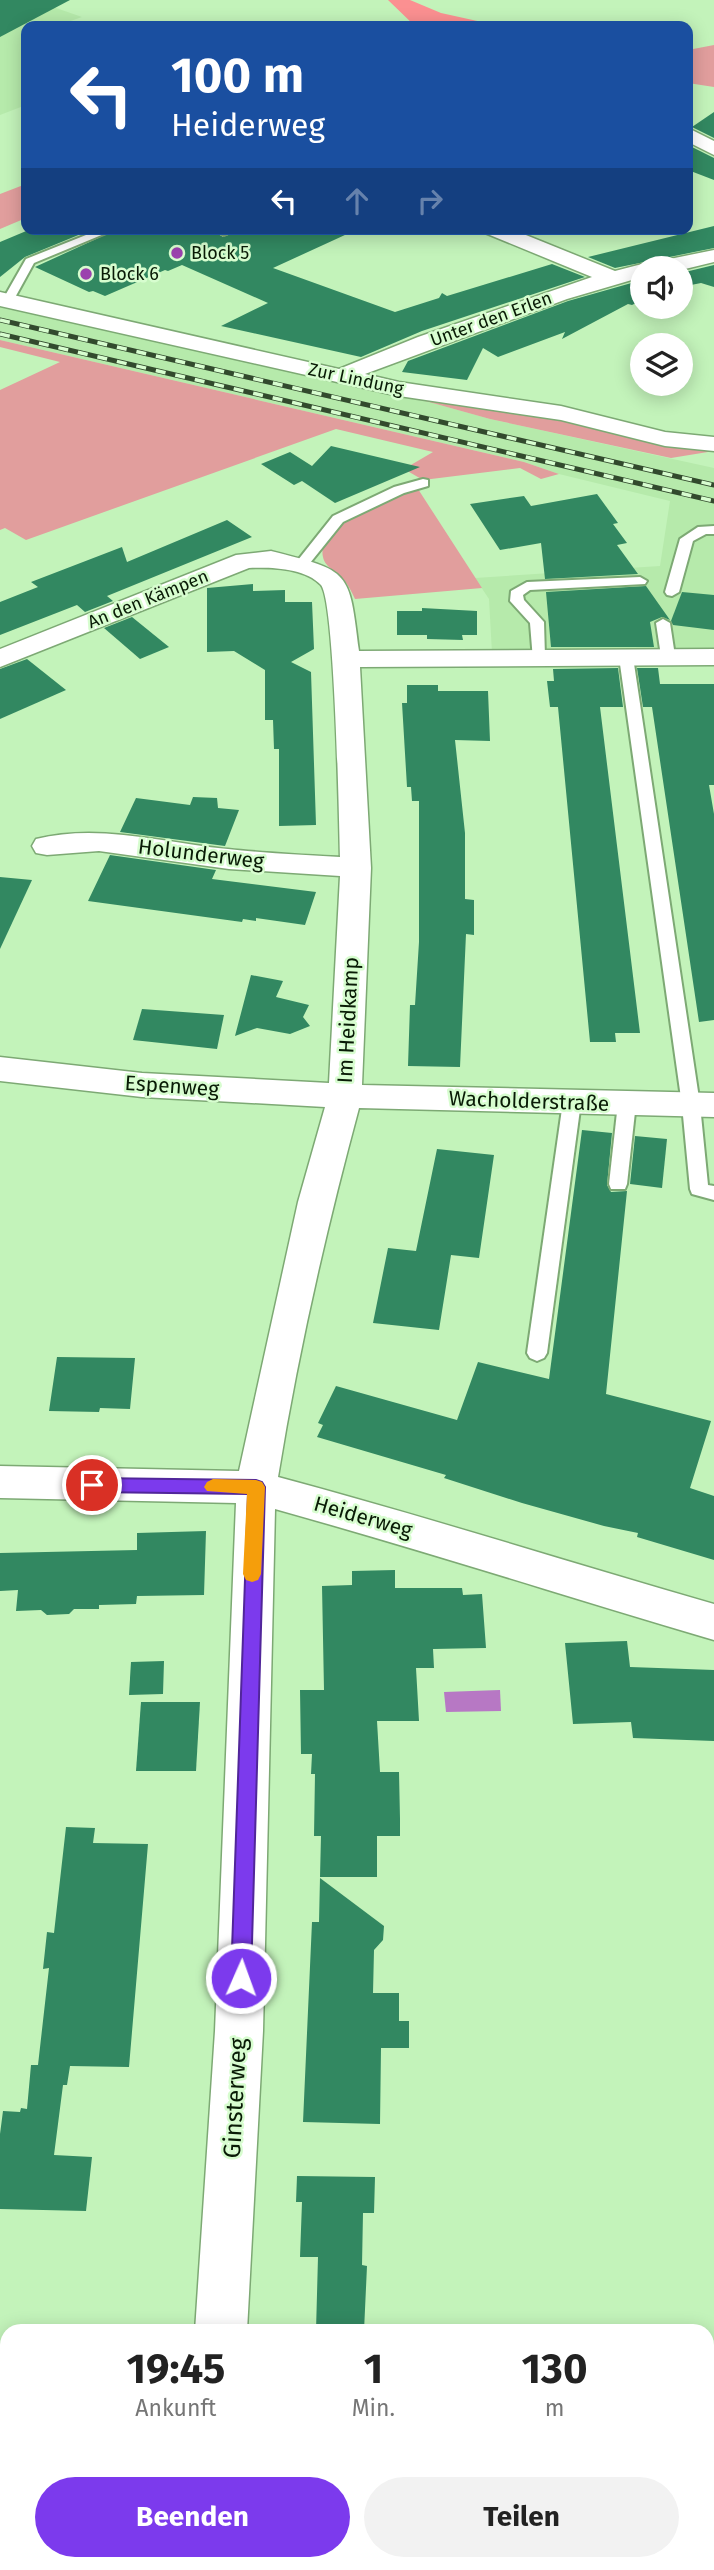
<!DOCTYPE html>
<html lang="de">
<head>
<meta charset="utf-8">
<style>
	:root { --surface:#fff; --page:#f2f2f2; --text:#222; --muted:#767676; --accent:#7c3aed }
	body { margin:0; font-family:"Fira Sans",sans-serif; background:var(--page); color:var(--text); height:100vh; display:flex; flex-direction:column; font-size:26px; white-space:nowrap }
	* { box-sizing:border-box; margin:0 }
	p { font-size:23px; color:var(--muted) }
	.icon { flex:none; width:38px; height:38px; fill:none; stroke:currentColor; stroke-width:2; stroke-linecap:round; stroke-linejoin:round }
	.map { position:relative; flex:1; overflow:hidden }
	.details { position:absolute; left:0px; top:2324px; width:714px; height:247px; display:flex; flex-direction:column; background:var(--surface); border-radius:21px 21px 0 0; box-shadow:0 4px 18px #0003 }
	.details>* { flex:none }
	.banner { position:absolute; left:21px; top:21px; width:672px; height:214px; border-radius:14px; box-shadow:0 4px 18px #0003; background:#1a4fa0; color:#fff; overflow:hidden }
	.fabs { position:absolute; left:630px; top:256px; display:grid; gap:14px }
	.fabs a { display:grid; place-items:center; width:63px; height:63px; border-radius:50%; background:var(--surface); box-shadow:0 4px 18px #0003; font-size:35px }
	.pin { position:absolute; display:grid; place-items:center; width:60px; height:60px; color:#fff; margin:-30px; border:4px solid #fff; border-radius:50%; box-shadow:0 2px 7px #0007 }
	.me { position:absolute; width:77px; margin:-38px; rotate:2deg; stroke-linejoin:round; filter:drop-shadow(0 0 5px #0008) }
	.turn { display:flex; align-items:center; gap:24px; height:147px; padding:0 35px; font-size:32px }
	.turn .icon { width:91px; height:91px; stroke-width:2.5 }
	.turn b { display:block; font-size:49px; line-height:60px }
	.lanes { display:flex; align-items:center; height:66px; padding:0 35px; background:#0003; justify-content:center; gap:35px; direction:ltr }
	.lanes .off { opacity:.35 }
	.eta { display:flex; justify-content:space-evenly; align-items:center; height:119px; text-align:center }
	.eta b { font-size:42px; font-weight:700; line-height:49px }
	.primary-button { display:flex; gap:14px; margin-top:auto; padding:14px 35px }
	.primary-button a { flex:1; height:80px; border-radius:42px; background:var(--accent); color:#fff; font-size:28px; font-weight:700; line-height:80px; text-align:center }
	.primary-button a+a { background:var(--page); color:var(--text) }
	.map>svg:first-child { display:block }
	.built { fill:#b6eaab }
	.green { fill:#e19e9d }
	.forest { fill:#fb9091 }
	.water { fill:#b778c4 }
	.building { fill:#328861 }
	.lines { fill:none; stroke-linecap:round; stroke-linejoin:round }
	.service-casing { stroke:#7da974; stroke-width:4 }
	.minor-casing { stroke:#7da974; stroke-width:3 }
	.service { fill:#fff; fill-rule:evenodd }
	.minor { fill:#fff; fill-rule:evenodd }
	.rail-casing { stroke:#324a2d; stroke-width:5 }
	.rail { stroke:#d7fdcf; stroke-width:3.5; stroke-dasharray:10; stroke-linecap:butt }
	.route { fill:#7c3aed; stroke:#51269a; stroke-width:2 }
	.slow { fill:#f59e0b }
	.poi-dot { fill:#9b42ae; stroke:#d7fdcf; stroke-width:2.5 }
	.labels { text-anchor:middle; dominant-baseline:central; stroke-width:5; stroke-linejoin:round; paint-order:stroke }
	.far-poi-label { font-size:18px; fill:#091b06; stroke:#d7fdcf; text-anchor:start }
	.far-street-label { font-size:18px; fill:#091b06; stroke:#d7fdcf }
	.street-label { font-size:21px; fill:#091b06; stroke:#d7fdcf }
	.near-street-label { font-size:24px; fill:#091b06; stroke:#d7fdcf }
</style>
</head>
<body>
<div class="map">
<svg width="714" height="2570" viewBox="0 0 714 2570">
	<rect width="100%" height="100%" fill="#c3f3ba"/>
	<g class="built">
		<polygon points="0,0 33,0 82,17 56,26 26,26 26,105 0,115"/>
		<polygon points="0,303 393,392 490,419 714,468 714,655 492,653 489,599 475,578 660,566 670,501 559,474 524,462 0,340"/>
	</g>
	<g class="green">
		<polygon points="714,45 714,87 688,83 688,50"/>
		<polygon points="26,184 26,218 0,229 0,194"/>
		<polygon points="0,340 524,462 559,474 541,479 520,468 423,480 404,469 433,452 336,429 26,540 5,528 0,530 0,390 60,362 0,347"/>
		<polygon points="393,392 517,411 661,443 714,447 714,451 671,458 490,419"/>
		<path d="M418,489L482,588L355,599C352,593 349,586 344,580C338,572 325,568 323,557C315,525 394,494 418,489Z"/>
	</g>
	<polygon class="forest" points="388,0 410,0 441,13 500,26 415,26"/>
	<polygon class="water" points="500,1690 501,1711 446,1712 444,1692"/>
	<g class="building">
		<polygon points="0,0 70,0 0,37"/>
		<polygon points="714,112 714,138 692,127"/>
		<polygon points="688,145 714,158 714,180 688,170"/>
		<polygon points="714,226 714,248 615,268 588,257"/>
		<polygon points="31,229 93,229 25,257 0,277 0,242"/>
		<polygon points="118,229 210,229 223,237 231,234 231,229 358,229 273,268 395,312 439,298 442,293 447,296 552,264 585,277 422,331 361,357 221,326 268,303 182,265 168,271 165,270 105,296 93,291 89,292 35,267"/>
		<polygon points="714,265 714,287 701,283 681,287 681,273"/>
		<polygon points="642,280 642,300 632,305 628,304 562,339 565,332 498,357 483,348 467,380 402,372 408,361 568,301"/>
		<polygon points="331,446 420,467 335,503 302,481 294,485 261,464 290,452 312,466"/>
		<polygon points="597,494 618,523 613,524 627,543 617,545 638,574 545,579 541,543 500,550 470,504 524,496 531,506"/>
		<polygon points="227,520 252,537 107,596 113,601 85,612 77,605 0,635 0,602 38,587 31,582 122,547 127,562"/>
		<polygon points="253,584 253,591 285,590 285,602 312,602 314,649 291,662 311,672 316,825 279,826 279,749 274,749 273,720 265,720 265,670 234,651 207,652 207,588"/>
		<polygon points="646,586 670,620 662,617 650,622 654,647 551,647 546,592"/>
		<polygon points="682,592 714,595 714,630 673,625 671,621"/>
		<polygon points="422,608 477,611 477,635 462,635 463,640 427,639 427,635 397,635 397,611 422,611"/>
		<polygon points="132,617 169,647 140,659 104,628"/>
		<polygon points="27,659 66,690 0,719 0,669"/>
		<polygon points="618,668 623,707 600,707 640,1033 615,1033 616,1042 590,1042 558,707 550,707 547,681 554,681 553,669"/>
		<polygon points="637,668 658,668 660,684 714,684 714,785 709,785 714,814 714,1020 699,1022 652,707 643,707"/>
		<polygon points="407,685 438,685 438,691 488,691 490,741 455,740 465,833 465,899 474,900 474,935 466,934 460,1067 408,1066 410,1005 415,1005 419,942 419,801 412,801 411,787 407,787 402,703 407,703"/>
		<polygon points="193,797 217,798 218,808 239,810 225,846 120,832 136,798 190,805"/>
		<polygon points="110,855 216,870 212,879 316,892 305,925 256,918 256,921 243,919 242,922 88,901"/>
		<polygon points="0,877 32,880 0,949"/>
		<polygon points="251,975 283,981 276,997 309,1005 303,1017 310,1026 290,1034 257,1028 235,1036"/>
		<polygon points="142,1009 224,1015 217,1049 133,1040"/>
		<polygon points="582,1130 612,1133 607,1185 611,1192 627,1191 606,1394 711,1421 690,1488 714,1496 714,1560 637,1537 638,1533 604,1526 522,1503 444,1478 446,1475 317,1437 323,1425 318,1423 336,1386 457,1420 478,1362 549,1379"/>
		<polygon points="635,1136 667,1139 662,1188 630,1184"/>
		<polygon points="437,1149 494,1155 479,1258 451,1255 439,1330 373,1323 388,1248 416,1251"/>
		<polygon points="57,1357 135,1358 130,1409 100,1408 99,1412 49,1411"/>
		<polygon points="206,1531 204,1595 137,1596 136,1604 99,1605 99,1609 74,1609 69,1614 47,1615 41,1610 16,1611 18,1590 0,1591 0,1553 137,1550 137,1533"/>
		<polygon points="395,1570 395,1588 462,1588 463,1595 482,1594 486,1648 433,1649 434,1668 416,1668 419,1721 377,1721 380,1772 399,1772 400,1819 400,1836 377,1836 377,1877 320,1877 321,1836 314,1836 315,1774 311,1774 312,1754 301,1754 300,1690 324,1690 322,1586 352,1585 352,1571"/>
		<polygon points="627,1641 630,1667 714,1670 714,1741 633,1738 631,1722 573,1724 565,1643"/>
		<polygon points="164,1661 163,1694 129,1695 131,1662"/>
		<polygon points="141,1702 200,1702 196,1771 136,1771"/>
		<polygon points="66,1827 95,1828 93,1843 148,1844 129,2067 70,2066 67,2085 63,2085 54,2155 92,2157 86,2211 0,2209 0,2134 3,2111 20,2112 21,2108 27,2109 31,2065 38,2065 49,1968 43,1969 47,1932 54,1933"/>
		<polygon points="320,1878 384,1926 383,1940 374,1950 373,1993 399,1993 399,2021 409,2021 409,2048 381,2048 380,2124 303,2122 312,1922 319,1922"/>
		<polygon points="297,2176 375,2177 374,2213 363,2213 362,2265 367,2266 364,2331 316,2331 318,2257 300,2257 302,2202 296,2202"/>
	</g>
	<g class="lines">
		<defs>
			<g id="service">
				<polygon points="101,229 116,229 34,263 12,303 4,303 2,301 26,259"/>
				<polygon points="212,229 227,229 230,232 224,235"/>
				<polygon points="423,479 428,480 428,486 404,493 343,522 306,568 301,569 294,565 333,516 394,487"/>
				<polygon points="714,526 714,534 706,534 693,541 679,592 672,596 667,595 665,592 680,539 698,527"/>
				<polygon points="640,577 647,581 645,584 530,590 523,595 524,600 544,622 545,657 543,660 533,660 530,623 510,601 511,591 527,582"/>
				<polygon points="663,619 670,623 675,656 668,660 661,656 656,623"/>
				<polygon points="626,653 633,657 700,1105 708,1185 714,1186 714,1200 692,1194 690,1189 682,1105 619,657"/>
				<polygon points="572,1096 578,1098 581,1102 547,1353 544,1358 537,1361 530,1358 527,1353 563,1102 566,1098"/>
				<polygon points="627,1097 633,1099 636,1103 627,1184 625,1189 611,1189 609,1184 618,1103 621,1099"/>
			</g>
			<g id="minor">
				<polygon points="688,128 714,141 714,155 688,142"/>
				<polygon points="482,229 511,229 615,271 642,264 648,266 650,263 714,250 714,262 681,270 642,268 642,277 567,299 365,374 399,382 561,406 665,432 714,437 714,451 665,446 561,420 399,396 0,306 0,292 339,369 418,337 592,277 485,233"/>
				<path d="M271,551C351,571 349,570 359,651L714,649V665L360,667L371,868L362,1085L714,1093V1117L359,1108C326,1230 298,1353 278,1477C424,1516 568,1562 714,1604V1640C568,1597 422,1550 275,1509L263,2031L247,2331H195L215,2031L236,1503L0,1498V1466L239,1471L298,1202L325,1107L142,1097L0,1081V1057L142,1073L329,1083L340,876L229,869L99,851L47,855L36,853L32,846L36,839C99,823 165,843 228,849C265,853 303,855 340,857C339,820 335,602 321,585C305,568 271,567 249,568L0,667V649L236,555Z"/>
				<rect x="179" y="2564" width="56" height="6"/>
			</g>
		</defs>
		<use href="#service" class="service-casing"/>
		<use href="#minor" class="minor-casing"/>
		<use href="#service" class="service"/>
		<use href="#minor" class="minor"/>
		<defs>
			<g id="rail">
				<polyline points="0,320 714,485"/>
				<polyline points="0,334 714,501"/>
			</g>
		</defs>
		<use href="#rail" class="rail-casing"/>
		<use href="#rail" class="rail"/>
	</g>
	<polygon class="route" points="92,1478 256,1480 262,1482 265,1487 251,1978 248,1985 241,1988 234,1985 231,1978 248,1494 92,1492 86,1490 84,1485 86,1480"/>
	<polygon class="slow" points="213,1479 256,1480 262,1482 265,1487 261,1574 258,1580 252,1582 246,1580 243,1574 247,1494 207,1491 204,1487 207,1482"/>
	<g class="poi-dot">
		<circle cx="177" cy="253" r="7"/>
		<circle cx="86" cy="274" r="7"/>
	</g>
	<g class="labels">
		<g class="far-poi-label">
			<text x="191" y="253">Block 5</text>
			<text x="100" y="274">Block 6</text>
		</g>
		<g class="far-street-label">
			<text transform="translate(491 319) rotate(-20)">Unter den Erlen</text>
			<text transform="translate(356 379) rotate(12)">Zur Lindung</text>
			<text transform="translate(148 599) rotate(-22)">An den Kämpen</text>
		</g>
		<g class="street-label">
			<text transform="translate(201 854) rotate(7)">Holunderweg</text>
			<text transform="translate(348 1020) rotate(-87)">Im Heidkamp</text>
			<text transform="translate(172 1086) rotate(4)">Espenweg</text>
			<text transform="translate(529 1101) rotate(2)">Wacholderstraße</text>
			<text transform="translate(363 1517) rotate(16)">Heiderweg</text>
		</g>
		<g class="near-street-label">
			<text transform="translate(235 2098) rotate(-87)">Ginsterweg</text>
		</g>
	</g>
</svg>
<div class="fabs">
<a><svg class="icon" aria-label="sound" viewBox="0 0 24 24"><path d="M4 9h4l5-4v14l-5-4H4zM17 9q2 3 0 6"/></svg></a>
<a><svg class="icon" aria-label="layers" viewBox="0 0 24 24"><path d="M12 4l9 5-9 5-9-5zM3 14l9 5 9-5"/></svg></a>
</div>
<div class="pin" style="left:92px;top:1485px;background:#d93025"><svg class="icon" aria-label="arrive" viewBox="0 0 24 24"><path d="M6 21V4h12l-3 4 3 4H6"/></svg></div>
<svg class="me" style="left:241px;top:1978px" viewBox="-20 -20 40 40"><circle r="17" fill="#7c3aed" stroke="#fff" stroke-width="3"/><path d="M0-11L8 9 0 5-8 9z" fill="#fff"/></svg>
<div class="banner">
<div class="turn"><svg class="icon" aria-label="left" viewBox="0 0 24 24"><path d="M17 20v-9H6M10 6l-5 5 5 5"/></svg><div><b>100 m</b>Heiderweg</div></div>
<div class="lanes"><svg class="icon" aria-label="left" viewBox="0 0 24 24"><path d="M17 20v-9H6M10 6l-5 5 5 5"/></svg><svg class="icon off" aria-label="ahead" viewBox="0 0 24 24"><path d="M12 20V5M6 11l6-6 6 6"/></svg><svg class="icon off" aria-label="right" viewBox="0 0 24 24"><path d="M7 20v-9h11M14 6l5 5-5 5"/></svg></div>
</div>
<section class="details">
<div class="eta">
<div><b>19:45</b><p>Ankunft</p></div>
<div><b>1</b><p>Min.</p></div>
<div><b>130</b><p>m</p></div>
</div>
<div class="primary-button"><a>Beenden</a><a>Teilen</a></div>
</section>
</div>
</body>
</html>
